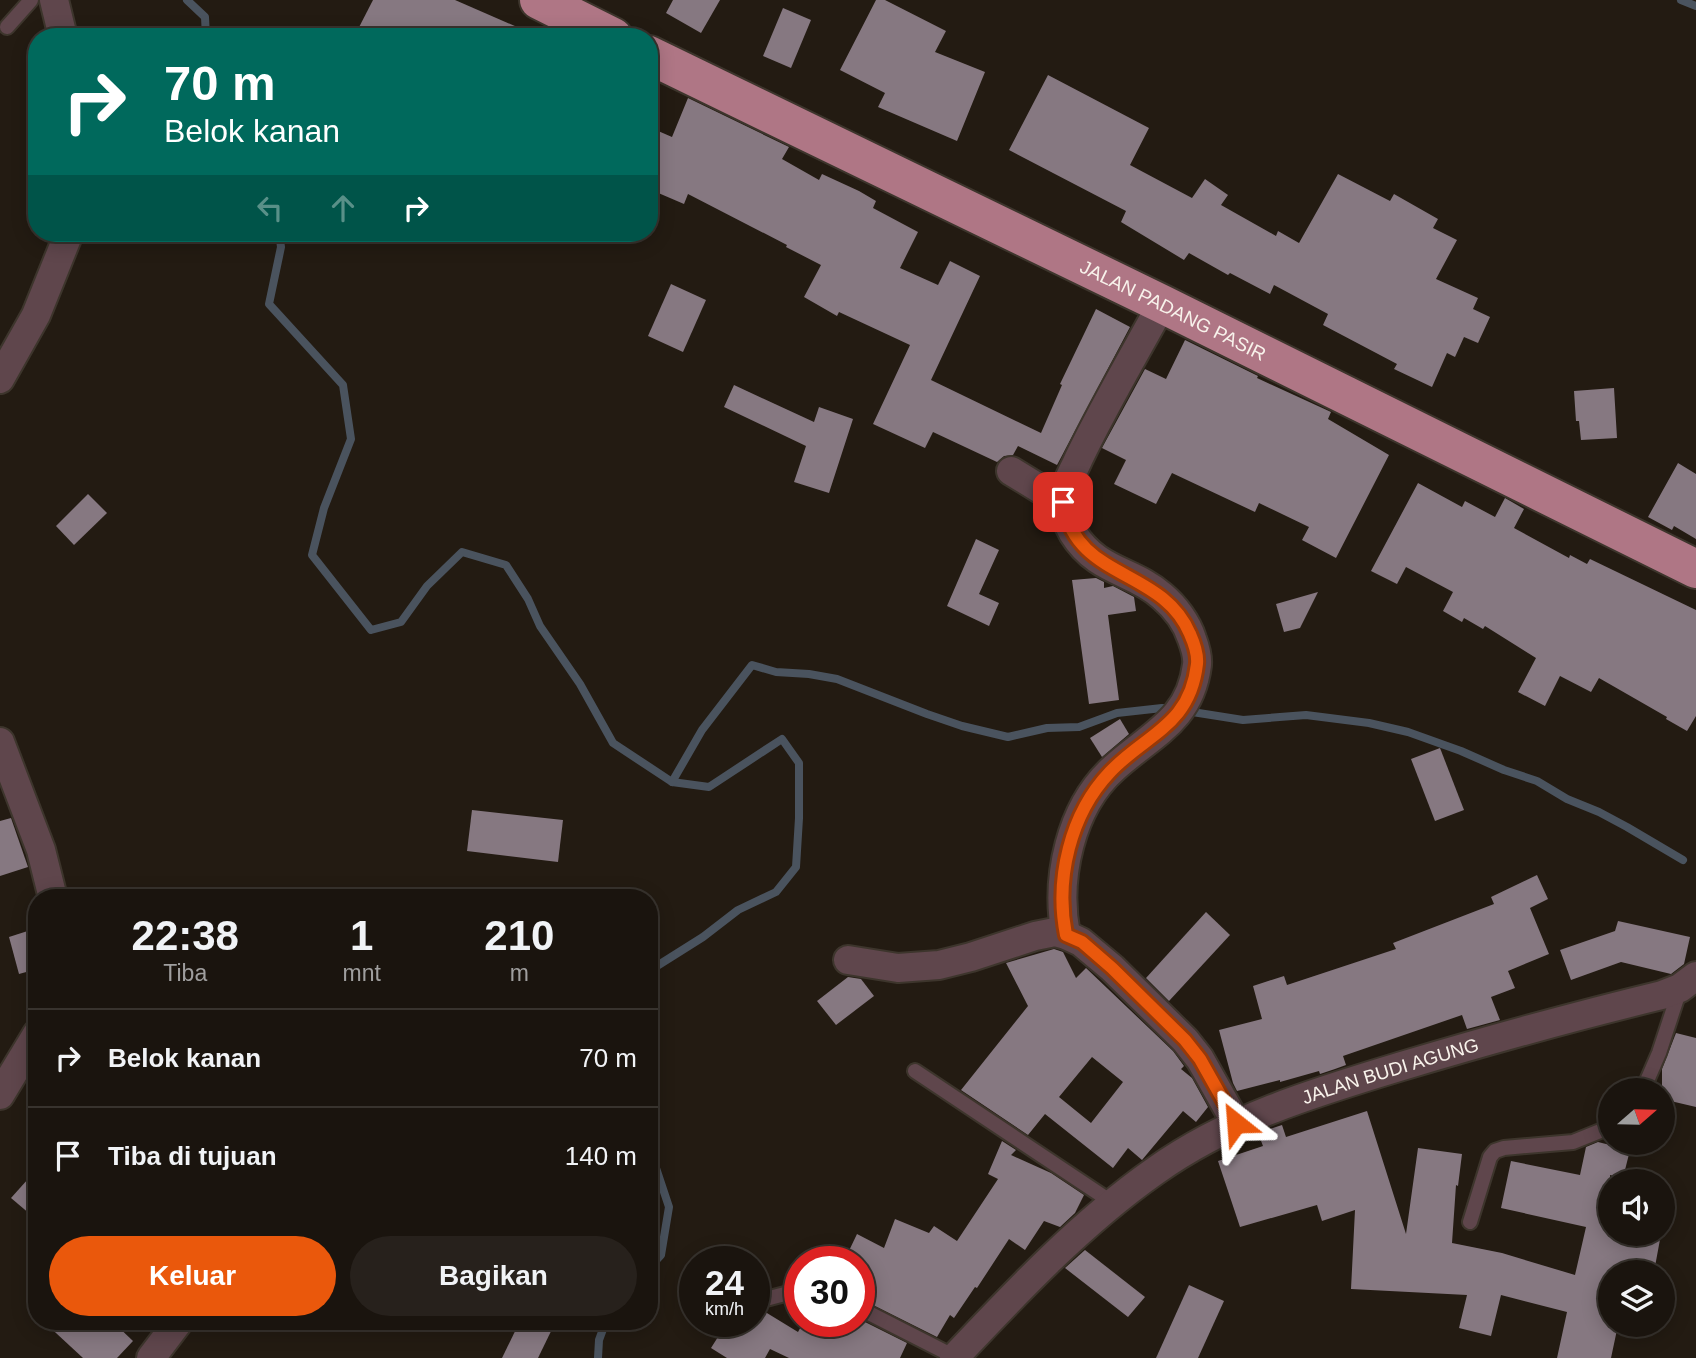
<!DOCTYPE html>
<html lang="id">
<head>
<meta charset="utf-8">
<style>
	:root { --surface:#1a140e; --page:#27211c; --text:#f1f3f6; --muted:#9f9e9e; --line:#38332e; --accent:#ea580c }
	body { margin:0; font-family:Arial,sans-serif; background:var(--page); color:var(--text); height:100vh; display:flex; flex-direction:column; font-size:26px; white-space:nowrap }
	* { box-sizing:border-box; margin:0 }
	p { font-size:23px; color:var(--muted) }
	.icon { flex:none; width:38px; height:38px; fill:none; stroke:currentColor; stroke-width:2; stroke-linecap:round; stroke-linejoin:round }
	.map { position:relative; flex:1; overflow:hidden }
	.sheet { position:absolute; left:28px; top:889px; width:630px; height:441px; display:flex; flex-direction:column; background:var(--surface); border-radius:28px; box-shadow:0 4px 18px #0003,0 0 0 2px var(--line) }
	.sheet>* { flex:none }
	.guide { position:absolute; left:28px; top:28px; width:630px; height:214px; border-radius:28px; box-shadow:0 4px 18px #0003,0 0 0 2px var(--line); background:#00695c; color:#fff; overflow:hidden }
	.needle { width:46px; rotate:70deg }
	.tools { position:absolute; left:1598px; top:1078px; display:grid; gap:14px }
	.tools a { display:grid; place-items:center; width:77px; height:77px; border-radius:50%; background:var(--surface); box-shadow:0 4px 18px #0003,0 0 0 2px var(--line); font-size:35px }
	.speed { position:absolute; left:679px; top:1246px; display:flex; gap:14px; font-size:35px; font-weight:700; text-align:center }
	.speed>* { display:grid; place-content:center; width:91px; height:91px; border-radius:50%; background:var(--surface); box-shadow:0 4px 18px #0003,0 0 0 2px var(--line); line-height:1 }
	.speed small { font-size:18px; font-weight:400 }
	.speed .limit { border:10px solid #d22; background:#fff; color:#111 }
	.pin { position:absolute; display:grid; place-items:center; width:60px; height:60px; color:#fff; margin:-30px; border-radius:14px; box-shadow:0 4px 10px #0006 }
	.me { position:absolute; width:77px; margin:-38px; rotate:332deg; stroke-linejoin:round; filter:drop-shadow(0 0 5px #0008) }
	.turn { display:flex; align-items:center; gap:24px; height:147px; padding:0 21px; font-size:32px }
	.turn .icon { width:91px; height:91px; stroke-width:2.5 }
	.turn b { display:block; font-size:49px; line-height:60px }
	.lanes { display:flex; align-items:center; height:66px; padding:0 21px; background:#0003; justify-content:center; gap:35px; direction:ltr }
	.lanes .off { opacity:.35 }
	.eta { display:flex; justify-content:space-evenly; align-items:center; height:119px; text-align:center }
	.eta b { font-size:42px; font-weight:600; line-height:49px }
	.cta { display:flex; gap:14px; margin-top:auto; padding:14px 21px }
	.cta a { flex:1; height:80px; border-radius:42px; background:var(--accent); color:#fff; font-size:28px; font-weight:600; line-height:80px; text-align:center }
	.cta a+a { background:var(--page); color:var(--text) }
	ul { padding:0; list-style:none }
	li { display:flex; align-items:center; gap:21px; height:98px; padding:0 21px; border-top:2px solid var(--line) }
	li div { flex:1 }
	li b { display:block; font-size:26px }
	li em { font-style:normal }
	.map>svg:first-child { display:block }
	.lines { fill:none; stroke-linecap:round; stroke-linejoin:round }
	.stream { stroke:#4a535e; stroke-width:8 }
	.building { fill:#867881; fill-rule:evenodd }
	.service-casing { stroke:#3d352c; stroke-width:18 }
	.minor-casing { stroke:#3d352c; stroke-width:32 }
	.trunk-casing { stroke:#3d352c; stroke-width:42 }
	.service { stroke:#5f464c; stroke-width:14 }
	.minor { stroke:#5f464c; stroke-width:28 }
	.trunk { stroke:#af7685; stroke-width:38 }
	.route-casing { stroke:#983908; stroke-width:18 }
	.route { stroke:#ea580c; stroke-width:12 }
	.labels { text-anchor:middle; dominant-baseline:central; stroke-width:7; stroke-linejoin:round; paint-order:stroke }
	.street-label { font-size:19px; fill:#f8f2eb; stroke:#1a1209 }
</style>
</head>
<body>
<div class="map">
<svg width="1696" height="1358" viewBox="0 0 1696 1358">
	<rect width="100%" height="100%" fill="#231b12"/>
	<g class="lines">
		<g class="stream">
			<polyline points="187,0 205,17 206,37"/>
			<polyline points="1681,0 1696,6"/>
			<polyline points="279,233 281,247 269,304 343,385 351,439 324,508 312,555 371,630 401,622 427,586 462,552 506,565 528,599 540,626 580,684 613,743 672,782 709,787 782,739 799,763 799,818 796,867 776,892 738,910 703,937 649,971"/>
			<polyline points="1186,711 1243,720 1306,715 1369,723 1408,732 1461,751 1504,770 1537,781 1567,799 1599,812 1627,827 1683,860"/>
			<polyline points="672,782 702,730 752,665 776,672 809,674 837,679 927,714 962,726 1008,737 1047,728 1079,727 1117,713 1162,708 1173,709"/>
			<polyline points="649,1159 656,1168 669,1207 661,1255 649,1268"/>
			<polyline points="598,1358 599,1340 606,1321"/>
		</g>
	</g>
	<g class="building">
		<polygon points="373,0 455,0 540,37 354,37"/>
		<polygon points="673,0 720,0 701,33 666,13"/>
		<polygon points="876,0 885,0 946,31 935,52 985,72 957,141 878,107 885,93 840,70"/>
		<polygon points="783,8 811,20 791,68 763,56"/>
		<polygon points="1048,75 1149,128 1130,165 1192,198 1205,179 1228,195 1221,205 1276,236 1278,231 1299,243 1338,174 1390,201 1394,194 1438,219 1433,228 1457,240 1436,279 1478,298 1473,309 1490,317 1478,343 1464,337 1455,357 1447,353 1432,387 1394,369 1397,364 1323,325 1328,314 1274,285 1270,294 1230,273 1228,275 1189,253 1184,260 1121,222 1126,211 1009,150"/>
		<polygon points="688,98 789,147 782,159 819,180 822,174 859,191 876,201 873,208 918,232 900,268 938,285 950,261 980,276 931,380 1041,433 1062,385 1060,384 1096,309 1130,327 1057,465 1018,446 1013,455 1004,456 997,462 933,432 925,448 873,424 910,345 839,312 837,316 804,297 821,265 786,247 787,245 688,194 684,204 649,189 649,127 672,137"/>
		<polygon points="671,284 706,300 683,352 648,336"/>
		<polygon points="1185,340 1258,376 1257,378 1331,412 1328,419 1389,455 1336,558 1302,540 1309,527 1259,503 1255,512 1172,473 1156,504 1114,484 1126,460 1102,448 1103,446 1145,369 1166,379"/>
		<polygon points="734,385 814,422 819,407 853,419 829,493 794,482 806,446 724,407"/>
		<polygon points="1614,388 1617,438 1581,440 1579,421 1576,421 1574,391"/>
		<polygon points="1678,463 1696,474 1696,539 1674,526 1672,530 1648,517"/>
		<polygon points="1418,483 1462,507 1465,501 1495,517 1505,498 1524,509 1514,528 1569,558 1570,555 1587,564 1590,559 1696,610 1696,716 1687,731 1666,719 1667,717 1599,678 1591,692 1560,676 1545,706 1518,692 1536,658 1485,626 1483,629 1464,618 1462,622 1443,611 1453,592 1406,567 1397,584 1371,571"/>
		<polygon points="88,494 107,513 74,545 56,526"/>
		<polygon points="976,539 999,550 979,594 999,603 989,626 947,606"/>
		<polygon points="1096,578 1104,582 1104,588 1113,586 1134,597 1136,611 1108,615 1119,700 1089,704 1072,580"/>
		<polygon points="1318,592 1300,628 1284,632 1276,604"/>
		<polygon points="1120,719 1129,734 1102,757 1090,738"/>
		<polygon points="1440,748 1464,810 1435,821 1411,759"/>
		<polygon points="472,810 563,820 558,862 467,851"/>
		<polygon points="11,818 28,867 0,876 0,821"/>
		<polygon points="1537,875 1548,899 1530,908 1549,954 1508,971 1515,988 1491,997 1500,1020 1467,1029 1462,1015 1343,1056 1346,1065 1335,1069 1320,1074 1319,1071 1280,1082 1280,1080 1237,1091 1233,1083 1219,1030 1262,1019 1253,986 1284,976 1287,985 1396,949 1393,943 1494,904 1491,897"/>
		<polygon points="1206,912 1230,935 1169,1001 1146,978"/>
		<polygon points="1618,921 1690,937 1684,964 1671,974 1621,962 1571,980 1560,950 1615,931"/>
		<polygon points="37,928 37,969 19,974 9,937"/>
		<path d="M1054,949L1063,952L1076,978L1086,968L1173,1051L1184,1066L1181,1069L1192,1078L1208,1107L1196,1122L1183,1111L1142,1160L1128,1148L1113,1168L1045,1114L1028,1135L961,1090L1028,1006L1006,963ZM1092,1057L1123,1082L1091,1123L1059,1097Z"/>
		<polygon points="848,977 861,979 874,996 836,1025 817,1001"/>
		<polygon points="1676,1033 1696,1038 1696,1107 1662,1099 1662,1069"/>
		<polygon points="1367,1111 1406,1234 1418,1148 1462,1154 1458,1186 1456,1185 1452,1243 1502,1253 1575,1275 1586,1227 1501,1208 1511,1161 1580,1175 1586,1147 1598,1142 1630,1150 1623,1178 1610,1175 1610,1234 1661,1234 1654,1272 1610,1272 1610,1325 1618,1325 1611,1358 1557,1358 1567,1312 1501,1295 1491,1336 1459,1328 1467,1295 1351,1289 1355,1210 1322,1221 1317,1205 1240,1227 1218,1161 1263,1146 1258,1133 1282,1125 1286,1137"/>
		<polygon points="1002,1141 1016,1150 1011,1155 1051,1173 1084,1195 1075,1213 1060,1227 1044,1221 1025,1250 1009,1239 977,1288 975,1287 954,1318 950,1315 937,1337 859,1298 859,1262 846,1257 857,1234 884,1248 895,1219 929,1233 934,1226 957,1241 998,1179 988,1174"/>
		<polygon points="37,1169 37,1220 11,1198"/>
		<polygon points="1085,1250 1145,1297 1128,1317 1065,1268"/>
		<polygon points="1189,1285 1224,1301 1198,1358 1156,1358"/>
		<polygon points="754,1305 798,1332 804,1321 859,1321 859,1319 907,1343 900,1358 789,1358 770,1349 765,1358 727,1358 711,1348 728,1321 754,1321"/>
		<polygon points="43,1321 112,1321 133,1341 117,1358 83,1358"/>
		<polygon points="520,1321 556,1321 538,1358 502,1358"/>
	</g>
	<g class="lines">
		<defs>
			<g id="service">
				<polyline points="7,27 31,0"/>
				<polyline points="915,1071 1113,1203"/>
				<polyline points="1643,1090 1659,1053 1680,989"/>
				<polyline points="1470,1222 1490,1157 1495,1151 1504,1148 1573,1142 1610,1127"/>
				<polyline points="762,1300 800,1290"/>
				<polyline points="859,1308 955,1357"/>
			</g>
			<g id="minor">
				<polyline points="54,0 63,37"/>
				<polyline points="0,379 36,315 69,233"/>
				<polyline points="1011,471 1063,503"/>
				<polyline points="0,742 41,850 53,898"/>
				<path d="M1066,935C1055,879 1070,807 1114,768C1150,735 1190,721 1197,665C1198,656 1195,647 1192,639C1187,623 1175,607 1162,596C1133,570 1097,572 1073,533C1068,524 1063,513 1063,503C1063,487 1073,472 1079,458C1104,406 1134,355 1162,304"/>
				<polyline points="848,960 898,968 939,965 971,957 1035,936 1055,932 1066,935 1081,942 1112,968 1185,1040 1200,1059 1236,1123"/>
				<polyline points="0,1095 37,1034"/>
				<polyline points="151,1358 179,1321"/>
				<path id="s1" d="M954,1358C1016,1292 1081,1223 1155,1171C1229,1118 1316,1092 1402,1066C1489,1040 1575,1016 1662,995L1680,988L1696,976"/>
			</g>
			<g id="trunk">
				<polyline points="539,0 613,37"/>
				<path id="s2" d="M649,55L1162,304L1696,569"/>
			</g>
		</defs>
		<use href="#service" class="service-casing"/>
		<use href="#minor" class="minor-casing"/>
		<use href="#trunk" class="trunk-casing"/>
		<use href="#service" class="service"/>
		<use href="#minor" class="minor"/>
		<use href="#trunk" class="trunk"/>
	</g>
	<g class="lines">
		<defs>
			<path id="route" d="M1063,502C1075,581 1162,567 1190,634C1194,643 1198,654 1197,664C1190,726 1146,734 1110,772C1070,814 1055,879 1066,935L1082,942L1112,968L1185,1040L1200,1059L1236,1123"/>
		</defs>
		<use href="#route" class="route-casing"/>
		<use href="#route" class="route"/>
	</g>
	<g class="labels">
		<g class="street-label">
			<text stroke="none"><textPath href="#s2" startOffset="583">JALAN PADANG PASIR</textPath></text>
			<text stroke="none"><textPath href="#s1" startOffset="532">JALAN BUDI AGUNG</textPath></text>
		</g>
	</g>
</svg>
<div class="tools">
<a><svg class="needle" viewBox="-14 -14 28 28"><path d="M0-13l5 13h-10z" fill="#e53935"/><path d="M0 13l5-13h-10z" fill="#9f9e9e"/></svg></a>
<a><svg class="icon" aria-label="sound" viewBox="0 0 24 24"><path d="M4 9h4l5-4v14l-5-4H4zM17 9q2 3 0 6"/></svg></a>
<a><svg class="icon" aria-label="layers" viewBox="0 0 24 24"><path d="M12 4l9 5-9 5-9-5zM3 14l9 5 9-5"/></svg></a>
</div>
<div class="speed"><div>24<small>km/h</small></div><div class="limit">30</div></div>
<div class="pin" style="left:1063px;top:502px;background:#d93025"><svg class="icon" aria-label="arrive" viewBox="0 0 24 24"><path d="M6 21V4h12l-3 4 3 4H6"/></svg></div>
<svg class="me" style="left:1236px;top:1123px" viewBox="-20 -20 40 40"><path d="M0-17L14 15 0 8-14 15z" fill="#ea580c" stroke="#fff" stroke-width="4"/></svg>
<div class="guide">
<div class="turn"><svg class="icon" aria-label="right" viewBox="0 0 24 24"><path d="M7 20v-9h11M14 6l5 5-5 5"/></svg><div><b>70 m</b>Belok kanan</div></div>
<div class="lanes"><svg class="icon off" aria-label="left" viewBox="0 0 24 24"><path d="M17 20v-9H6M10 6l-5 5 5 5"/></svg><svg class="icon off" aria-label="ahead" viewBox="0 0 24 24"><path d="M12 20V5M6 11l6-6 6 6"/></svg><svg class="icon" aria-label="right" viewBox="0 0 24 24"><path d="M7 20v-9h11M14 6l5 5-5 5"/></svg></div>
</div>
<section class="sheet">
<div class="eta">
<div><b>22:38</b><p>Tiba</p></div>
<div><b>1</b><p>mnt</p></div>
<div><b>210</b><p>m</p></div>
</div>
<ul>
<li><svg class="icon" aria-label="right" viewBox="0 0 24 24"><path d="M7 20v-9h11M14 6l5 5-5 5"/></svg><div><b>Belok kanan</b></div><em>70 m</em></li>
<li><svg class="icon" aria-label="arrive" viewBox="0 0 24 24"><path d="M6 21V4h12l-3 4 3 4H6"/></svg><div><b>Tiba di tujuan</b></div><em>140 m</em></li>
</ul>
<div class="cta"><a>Keluar</a><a>Bagikan</a></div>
</section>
</div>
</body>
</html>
